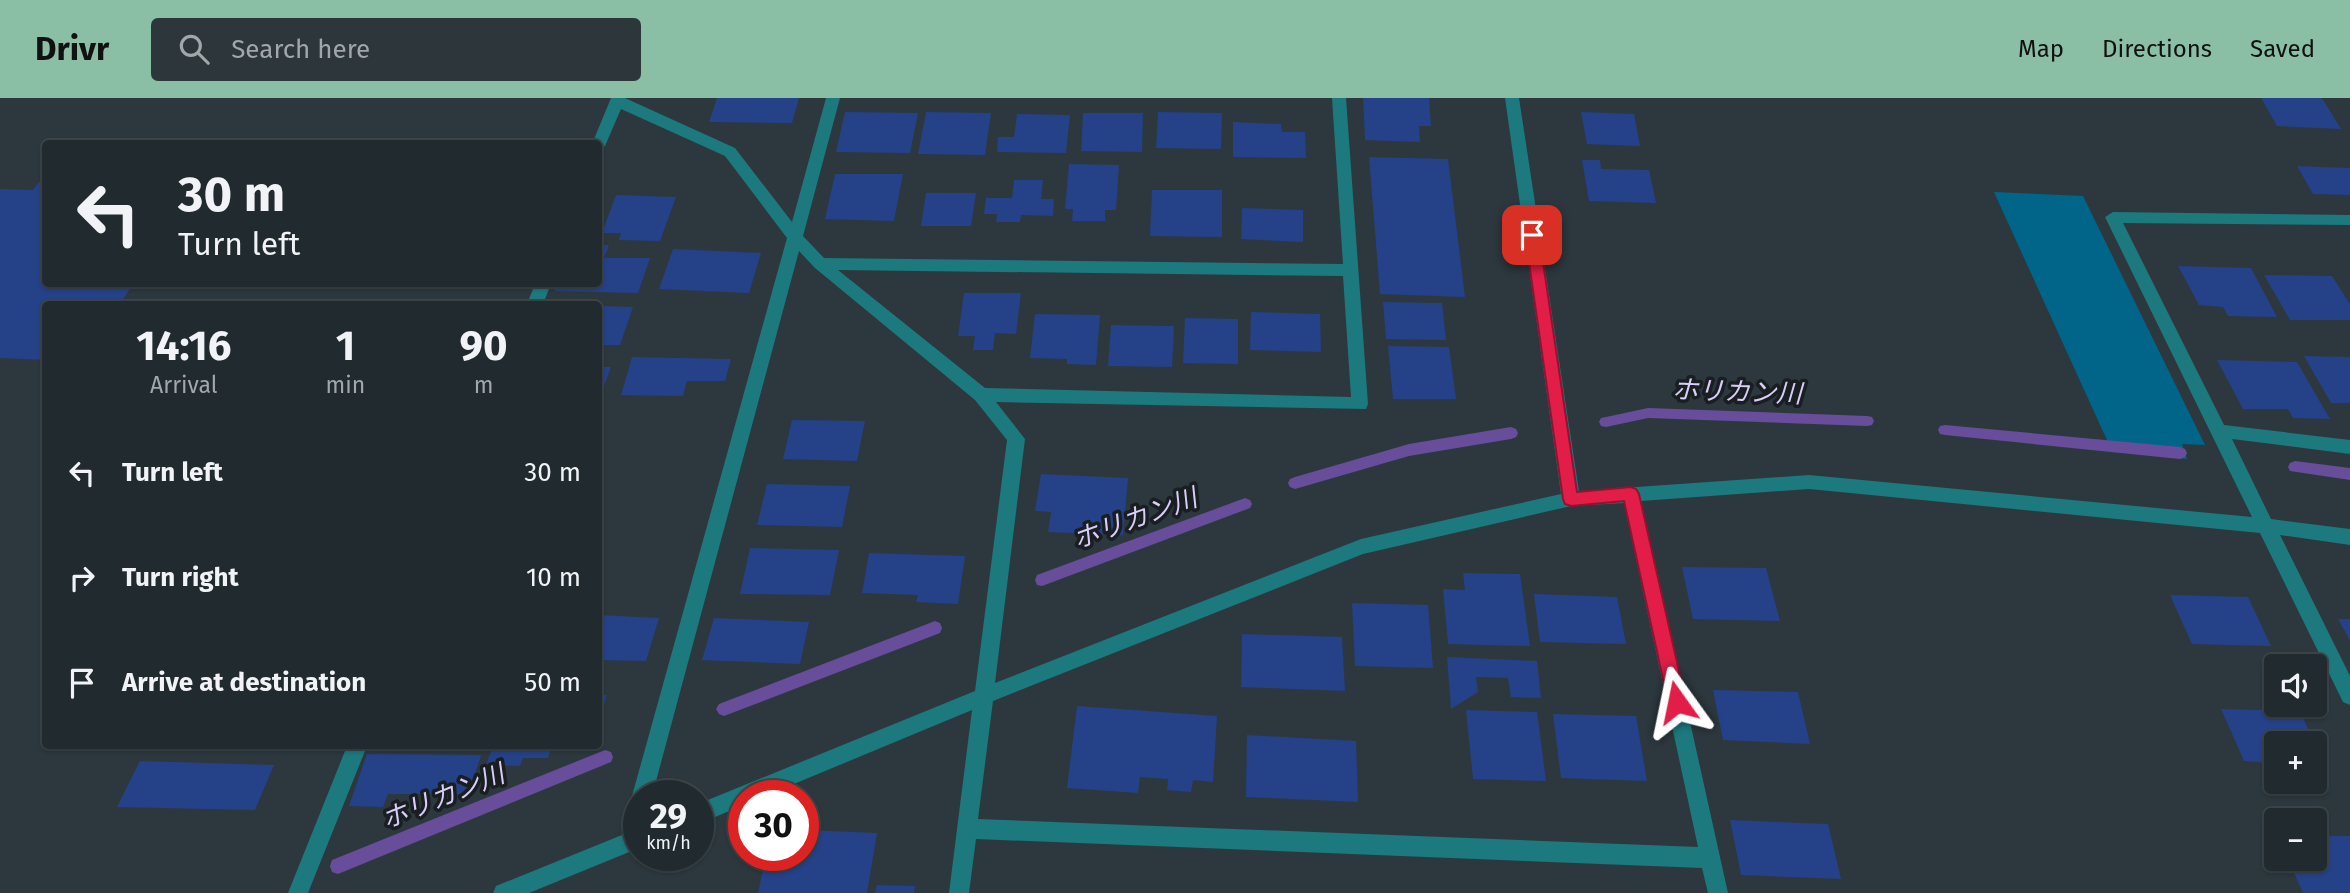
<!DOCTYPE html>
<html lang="en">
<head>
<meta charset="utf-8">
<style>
	:root { --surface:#212a2e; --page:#2d363a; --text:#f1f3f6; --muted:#a2a7aa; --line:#3e464a; --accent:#8abfa5 }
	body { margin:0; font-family:"Fira Sans","Noto Sans JP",sans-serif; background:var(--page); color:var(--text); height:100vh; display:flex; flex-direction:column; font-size:26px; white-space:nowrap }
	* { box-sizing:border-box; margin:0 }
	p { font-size:23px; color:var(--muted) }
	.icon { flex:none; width:38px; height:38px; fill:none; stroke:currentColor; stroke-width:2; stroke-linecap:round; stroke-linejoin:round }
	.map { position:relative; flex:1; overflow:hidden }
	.sheet { position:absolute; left:42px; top:203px; width:560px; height:448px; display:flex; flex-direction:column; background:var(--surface); border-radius:7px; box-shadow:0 2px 5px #0004,0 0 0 2px var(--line) }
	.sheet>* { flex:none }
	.banner { position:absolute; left:42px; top:42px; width:560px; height:147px; border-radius:7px; box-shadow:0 2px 5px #0004,0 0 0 2px var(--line); background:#212a2e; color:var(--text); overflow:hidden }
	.fabs { position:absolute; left:2264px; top:556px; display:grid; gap:14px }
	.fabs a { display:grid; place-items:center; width:63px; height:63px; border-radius:7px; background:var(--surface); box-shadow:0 2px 5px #0004,0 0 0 2px var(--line); font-size:35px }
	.speed { position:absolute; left:623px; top:682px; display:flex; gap:14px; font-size:35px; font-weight:700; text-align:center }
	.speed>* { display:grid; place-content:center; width:91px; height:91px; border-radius:50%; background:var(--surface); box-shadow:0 2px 5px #0004,0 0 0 2px var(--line); line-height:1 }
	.speed small { font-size:18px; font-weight:400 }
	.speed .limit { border:10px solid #d22; background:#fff; color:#111 }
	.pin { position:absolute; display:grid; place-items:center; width:60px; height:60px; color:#fff; margin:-30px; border-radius:14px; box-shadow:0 4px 10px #0006 }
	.me { position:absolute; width:77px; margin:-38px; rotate:348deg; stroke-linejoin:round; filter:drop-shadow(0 0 5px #0008) }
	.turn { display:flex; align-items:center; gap:24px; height:147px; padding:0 21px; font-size:32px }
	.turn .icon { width:91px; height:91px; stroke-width:2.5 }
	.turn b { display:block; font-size:49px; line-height:60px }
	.eta { display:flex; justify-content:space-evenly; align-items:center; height:119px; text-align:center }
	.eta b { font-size:42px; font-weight:700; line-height:49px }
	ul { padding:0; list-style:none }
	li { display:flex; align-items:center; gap:21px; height:105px; padding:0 21px }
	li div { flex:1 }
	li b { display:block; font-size:26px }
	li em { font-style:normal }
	header { display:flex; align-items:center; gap:42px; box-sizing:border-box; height:98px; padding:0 35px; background:var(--accent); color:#111 }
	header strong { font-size:33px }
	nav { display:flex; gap:38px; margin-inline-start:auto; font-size:24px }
	.search { width:490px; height:63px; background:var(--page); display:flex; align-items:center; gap:18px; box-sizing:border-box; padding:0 24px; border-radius:7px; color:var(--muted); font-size:26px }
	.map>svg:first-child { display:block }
	.green { fill:#01658a }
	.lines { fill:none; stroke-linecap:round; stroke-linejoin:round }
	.stream { fill:#674d9a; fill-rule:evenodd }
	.building { fill:#254187 }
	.minor { fill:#1c797e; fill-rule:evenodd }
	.route { fill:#e11d48; stroke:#92132f; stroke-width:2 }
	.labels { text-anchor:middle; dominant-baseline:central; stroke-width:7; stroke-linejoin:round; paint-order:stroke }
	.water-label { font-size:26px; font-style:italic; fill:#d9cef9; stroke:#191e21 }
</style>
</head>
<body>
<header>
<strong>Drivr</strong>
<div class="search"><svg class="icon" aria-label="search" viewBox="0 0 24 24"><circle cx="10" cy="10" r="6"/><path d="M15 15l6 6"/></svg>Search here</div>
<nav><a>Map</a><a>Directions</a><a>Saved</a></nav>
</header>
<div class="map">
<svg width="2350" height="795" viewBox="0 0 2350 795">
	<rect width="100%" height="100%" fill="#2c383e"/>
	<polygon class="green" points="1994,94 2083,98 2205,347 2182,346 2187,361 2112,353"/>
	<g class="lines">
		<g class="stream">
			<polygon points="1648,310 1867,318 1872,319 1874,323 1872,327 1867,328 1648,320 1606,329 1601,328 1599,324 1601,320 1606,319"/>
			<polygon points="1945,327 2180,349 2185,351 2187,355 2185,359 2180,361 1945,337 1940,336 1938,332 1940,328"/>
			<polygon points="1511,329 1516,331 1518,335 1516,339 1511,341 1409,358 1295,391 1290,389 1288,385 1290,381 1295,379 1409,346"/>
			<polygon points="2295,363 2350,370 2350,382 2290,373 2288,369 2290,365"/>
			<polygon points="1245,400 1250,402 1252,406 1250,410 1042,488 1037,487 1035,482 1037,477"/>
			<polygon points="935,523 940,525 942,530 940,535 724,618 719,616 716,611 719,606"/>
			<polygon points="605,652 611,654 613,659 611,664 338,776 332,774 330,768 332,762"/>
		</g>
	</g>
	<g class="building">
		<polygon points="717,0 799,0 792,25 709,24"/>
		<polygon points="1363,0 1429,0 1431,28 1419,28 1420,44 1365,42"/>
		<polygon points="2261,0 2322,0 2341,31 2277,28"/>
		<polygon points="845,14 918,15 910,55 836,54"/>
		<polygon points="926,14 991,15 985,57 918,56"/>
		<polygon points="1158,14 1222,15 1221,51 1156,50"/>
		<polygon points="1581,14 1634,16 1640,48 1587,46"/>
		<polygon points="1083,15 1143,15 1142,54 1081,53"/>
		<polygon points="1017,16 1070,17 1066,55 997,54 998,39 1014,39"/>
		<polygon points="1233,24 1281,26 1282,34 1305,34 1306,60 1233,59"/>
		<polygon points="1369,59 1448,61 1465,199 1380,196"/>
		<polygon points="1582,62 1600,62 1601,71 1649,72 1656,105 1589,103"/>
		<polygon points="1069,66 1119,67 1116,112 1105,112 1105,123 1072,123 1073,111 1065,111"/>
		<polygon points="2297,68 2350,70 2350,97 2313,96"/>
		<polygon points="46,75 46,186 133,186 120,206 46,206 46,262 0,260 0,91 33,92"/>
		<polygon points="835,76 903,76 894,123 825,121"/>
		<polygon points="1014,82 1043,82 1041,101 1054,101 1053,118 1021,117 1020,124 996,124 997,116 984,116 986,100 1012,100"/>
		<polygon points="1152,92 1222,92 1222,139 1150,138"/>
		<polygon points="926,95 976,95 971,128 921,128"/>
		<polygon points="616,97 676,99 660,143 619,142 621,135 602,135"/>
		<polygon points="1242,110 1303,112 1303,144 1241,141"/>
		<polygon points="598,147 609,147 604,160 650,160 638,195 555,193 557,186 598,186"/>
		<polygon points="673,151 761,155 749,195 659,191"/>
		<polygon points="2178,168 2251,170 2277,219 2228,218 2223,209 2199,207"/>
		<polygon points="2264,177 2332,178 2350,206 2350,222 2290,222"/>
		<polygon points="964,195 1021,195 1016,236 995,235 993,252 973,252 975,238 958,238"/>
		<polygon points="1383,204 1442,205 1446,242 1386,241"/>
		<polygon points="598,208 633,209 620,247 598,247"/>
		<polygon points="1251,214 1320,216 1321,254 1250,252"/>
		<polygon points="1035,216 1100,217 1096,267 1067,266 1067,261 1030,260"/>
		<polygon points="1185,220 1238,221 1238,266 1183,265"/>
		<polygon points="1111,227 1174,228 1172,269 1108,268"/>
		<polygon points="1388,248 1449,249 1456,301 1393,301"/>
		<polygon points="2304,258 2350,259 2350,305 2331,305"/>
		<polygon points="632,259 731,261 725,283 687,283 683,298 621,297"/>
		<polygon points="2217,262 2297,264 2330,321 2293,320 2288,311 2243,311"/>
		<polygon points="598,269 611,269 599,302 598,302"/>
		<polygon points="792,322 865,323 857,363 783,361"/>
		<polygon points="1041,376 1128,380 1123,437 1048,434 1051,414 1035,413"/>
		<polygon points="767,386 850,388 842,429 757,427"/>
		<polygon points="750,450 839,452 830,497 740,496"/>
		<polygon points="869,455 965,458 958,506 916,504 918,497 862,495"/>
		<polygon points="1682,469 1766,470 1780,523 1693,521"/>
		<polygon points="1463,475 1520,476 1530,548 1448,546 1443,491 1465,492"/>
		<polygon points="1534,496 1617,499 1626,546 1540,544"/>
		<polygon points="2170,497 2248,499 2271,548 2192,546"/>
		<polygon points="1352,505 1428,507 1433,570 1355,568"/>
		<polygon points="598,517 659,520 646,563 598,562"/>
		<polygon points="714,520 809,524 800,566 702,562"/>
		<polygon points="2338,521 2350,521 2350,543"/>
		<polygon points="1242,536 1342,539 1345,593 1241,589"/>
		<polygon points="1447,559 1537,563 1541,600 1511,599 1508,580 1476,579 1478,594 1451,611"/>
		<polygon points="1713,592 1798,594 1810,646 1723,642"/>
		<polygon points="598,597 607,597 599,623 598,623"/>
		<polygon points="1077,608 1217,618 1213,684 1193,682 1191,694 1167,692 1168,681 1140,679 1138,695 1067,690"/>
		<polygon points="2221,611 2300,613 2315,646 2277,646 2277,665 2244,663"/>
		<polygon points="1466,612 1537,614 1546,683 1473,681"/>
		<polygon points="1553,616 1636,618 1647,683 1561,680"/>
		<polygon points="1247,637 1356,643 1358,704 1246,699"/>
		<polygon points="493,648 552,648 548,660 523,660 520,668 486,667"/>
		<polygon points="367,656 481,657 469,696 388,696 383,709 349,708"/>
		<polygon points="140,663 274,667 255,712 117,709"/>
		<polygon points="1730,722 1828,726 1841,781 1741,777"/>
		<polygon points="803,732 877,735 867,795 758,795 766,758 803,758"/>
		<polygon points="2315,732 2318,738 2350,738 2350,795 2303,795 2288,761 2315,761"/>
		<polygon points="877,787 915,788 914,795 875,795"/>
	</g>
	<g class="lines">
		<g class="minor">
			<path d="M611,0H625L735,50L792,124L826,0H840L803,138L824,160L1343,166L1332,0H1346L1368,306L1366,311L996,304L1025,341L995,585L1361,441L1561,396L1505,0H1519L1579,393L1809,377L2252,419L2105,119L2113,114L2350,117V127L2123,125L2224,327L2350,342V356L2232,341L2271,421L2350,431V447L2280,437L2350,578V607L2343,604L2260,435L1809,391L1641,403L1728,795H1708L1702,770L976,741L969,795H949L972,612L765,698H744V707L698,726V706L975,593L1007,342L975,302L815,170L799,153L652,698H639V750L529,795H493L496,788L622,737L629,711L634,703L632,698L787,140L725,58L621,11L605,48L598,53V46H592ZM838,172L1343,178L1351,299L985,290ZM1624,405L1698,749L978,721L993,603L1363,456L1571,408Z"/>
			<polygon points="535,186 551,186 543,206 527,206"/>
			<polygon points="347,648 367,648 308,795 288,795"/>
		</g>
	</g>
	<polygon class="route" points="1532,132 1539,137 1577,394 1631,389 1636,391 1639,396 1686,604 1683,610 1677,612 1671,610 1668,604 1624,403 1571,408 1565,406 1563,401 1525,137"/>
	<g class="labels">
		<g class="water-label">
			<text transform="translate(1737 294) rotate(2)">ホリカン川</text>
			<text transform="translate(1135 421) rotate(-20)">ホリカン川</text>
			<text transform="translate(443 699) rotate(-22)">ホリカン川</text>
		</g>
	</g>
</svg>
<div class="fabs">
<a><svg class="icon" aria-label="sound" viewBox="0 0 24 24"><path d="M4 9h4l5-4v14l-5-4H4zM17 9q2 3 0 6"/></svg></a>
<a>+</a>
<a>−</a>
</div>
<div class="speed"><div>29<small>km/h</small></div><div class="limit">30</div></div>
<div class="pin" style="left:1532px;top:137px;background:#d93025"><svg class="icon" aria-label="arrive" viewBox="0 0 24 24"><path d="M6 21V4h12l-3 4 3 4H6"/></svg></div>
<svg class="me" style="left:1677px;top:604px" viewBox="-20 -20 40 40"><path d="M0-17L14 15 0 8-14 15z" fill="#e11d48" stroke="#fff" stroke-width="4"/></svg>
<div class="banner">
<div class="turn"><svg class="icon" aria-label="left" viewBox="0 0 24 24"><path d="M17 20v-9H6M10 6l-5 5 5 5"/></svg><div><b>30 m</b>Turn left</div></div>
</div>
<section class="sheet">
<div class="eta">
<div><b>14:16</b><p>Arrival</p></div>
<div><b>1</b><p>min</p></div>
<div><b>90</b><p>m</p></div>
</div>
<ul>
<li><svg class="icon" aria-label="left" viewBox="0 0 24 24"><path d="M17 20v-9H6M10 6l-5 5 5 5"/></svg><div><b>Turn left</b></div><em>30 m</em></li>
<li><svg class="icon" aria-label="right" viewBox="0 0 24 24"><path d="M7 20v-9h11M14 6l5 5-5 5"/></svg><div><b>Turn right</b></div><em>10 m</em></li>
<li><svg class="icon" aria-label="arrive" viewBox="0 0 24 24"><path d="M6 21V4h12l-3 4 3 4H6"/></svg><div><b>Arrive at destination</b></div><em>50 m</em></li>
</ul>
</section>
</div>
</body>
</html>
